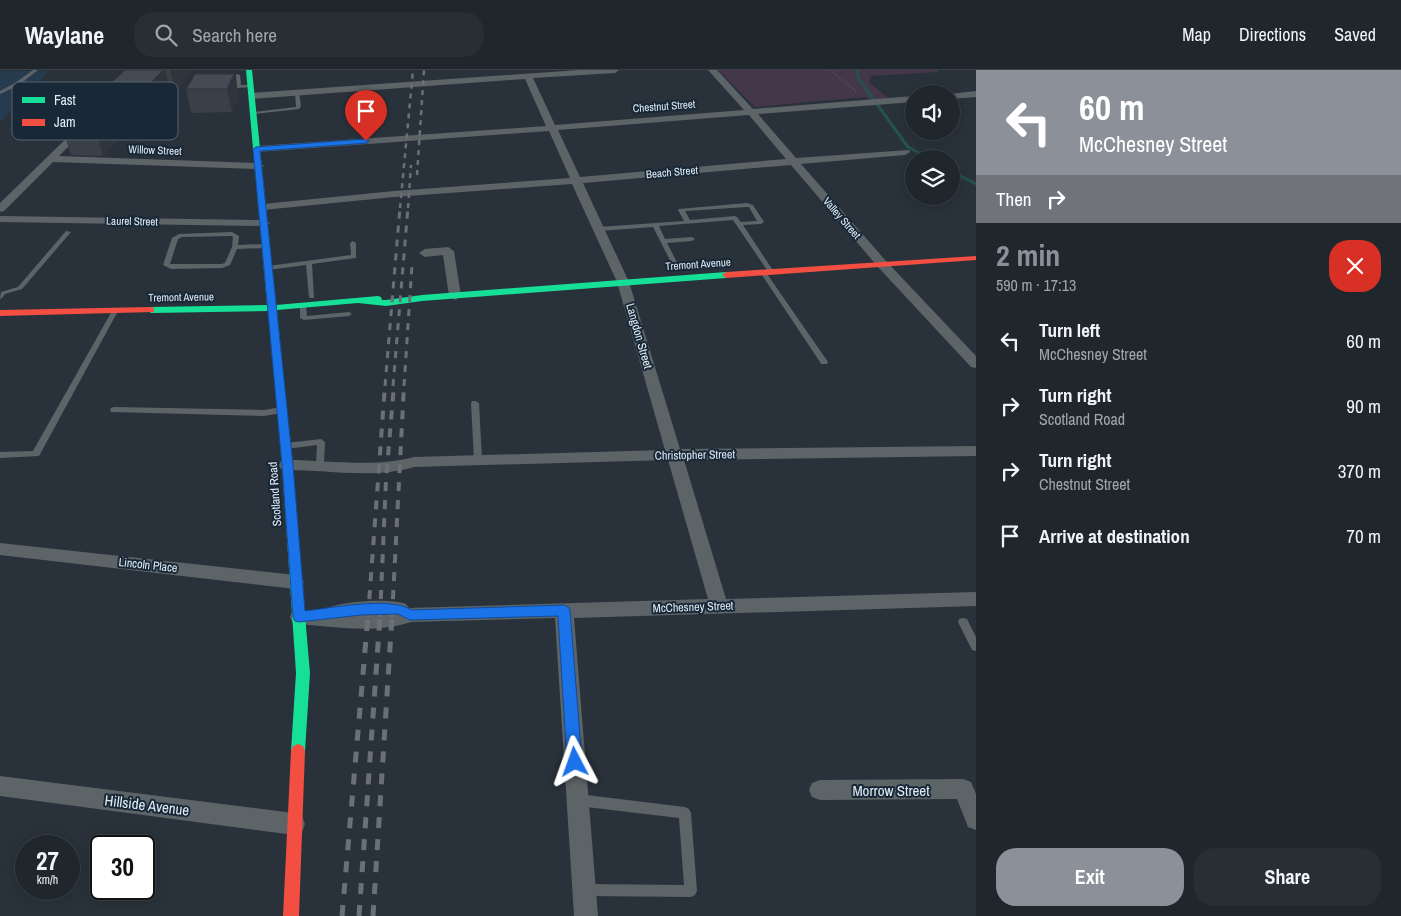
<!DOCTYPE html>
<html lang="en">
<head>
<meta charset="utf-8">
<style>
	:root { --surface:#1f262c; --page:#272e34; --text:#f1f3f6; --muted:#a1a5a9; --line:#3c4348; --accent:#8c9099 }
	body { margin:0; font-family:"Archivo Narrow",sans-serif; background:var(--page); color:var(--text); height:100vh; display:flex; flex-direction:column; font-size:19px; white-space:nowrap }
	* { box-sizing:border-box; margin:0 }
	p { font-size:16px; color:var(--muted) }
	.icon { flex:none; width:28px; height:28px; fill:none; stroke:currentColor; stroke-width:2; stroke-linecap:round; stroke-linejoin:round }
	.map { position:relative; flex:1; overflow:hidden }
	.side { display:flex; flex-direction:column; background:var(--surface); width:425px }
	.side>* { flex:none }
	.hud { background:#8c9099; color:#fff; overflow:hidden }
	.buttons { position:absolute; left:905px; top:15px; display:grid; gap:10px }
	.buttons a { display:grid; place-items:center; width:55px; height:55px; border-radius:50%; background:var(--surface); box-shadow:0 2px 12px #0003,0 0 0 1px var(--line); font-size:25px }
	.speed { position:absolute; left:15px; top:765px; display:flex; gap:10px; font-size:25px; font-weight:700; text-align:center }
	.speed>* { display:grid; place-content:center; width:65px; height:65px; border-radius:50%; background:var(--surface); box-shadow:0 2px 12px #0003,0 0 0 1px var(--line); line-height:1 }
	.speed small { font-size:12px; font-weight:400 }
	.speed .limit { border:2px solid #111; border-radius:8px; background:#fff; color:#111 }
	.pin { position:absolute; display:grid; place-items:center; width:42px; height:42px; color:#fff; margin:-51px -21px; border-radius:50% 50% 50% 0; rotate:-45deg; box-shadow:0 0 5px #0007 }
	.pin .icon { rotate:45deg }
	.me { position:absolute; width:55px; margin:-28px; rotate:356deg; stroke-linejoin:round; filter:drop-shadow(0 0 4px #0008) }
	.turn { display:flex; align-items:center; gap:18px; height:105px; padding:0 20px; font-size:22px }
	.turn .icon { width:65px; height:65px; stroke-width:2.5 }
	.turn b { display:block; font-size:35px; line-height:42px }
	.then { display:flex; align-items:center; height:48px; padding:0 20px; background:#0003; gap:10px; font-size:19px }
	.round { display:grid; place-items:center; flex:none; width:52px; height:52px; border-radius:20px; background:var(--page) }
	.summary { display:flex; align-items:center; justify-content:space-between; height:85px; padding:0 20px }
	h1 { font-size:30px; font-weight:700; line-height:38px; color:var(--accent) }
	.primary-button { display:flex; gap:10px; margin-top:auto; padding:10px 20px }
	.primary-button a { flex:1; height:58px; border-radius:20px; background:var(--accent); color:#fff; font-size:20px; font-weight:700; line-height:58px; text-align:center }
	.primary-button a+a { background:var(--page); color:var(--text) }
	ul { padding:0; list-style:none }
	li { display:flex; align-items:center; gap:15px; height:65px; padding:0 20px }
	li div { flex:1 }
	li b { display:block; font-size:19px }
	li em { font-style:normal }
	header { display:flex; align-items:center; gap:30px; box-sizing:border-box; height:70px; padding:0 25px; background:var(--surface); border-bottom:1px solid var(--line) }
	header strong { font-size:24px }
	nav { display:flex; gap:28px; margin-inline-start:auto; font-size:18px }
	.search { width:350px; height:45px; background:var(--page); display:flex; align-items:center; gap:12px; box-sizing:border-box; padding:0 18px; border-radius:20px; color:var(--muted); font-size:19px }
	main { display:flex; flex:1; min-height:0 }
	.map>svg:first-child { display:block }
	.built { fill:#273b4f }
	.green { fill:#433749 }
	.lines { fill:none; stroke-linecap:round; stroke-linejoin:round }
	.stream { stroke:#25524c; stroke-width:3 }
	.path { stroke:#656c70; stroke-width:2; stroke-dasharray:0.5 2.5; stroke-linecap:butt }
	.lane { fill:#5d6467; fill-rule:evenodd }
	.street { fill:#5d6467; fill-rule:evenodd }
	.fast { fill:#16e098; fill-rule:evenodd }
	.jam { fill:#f24e42; fill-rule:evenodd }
	.rail-far3 { stroke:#6a7076; stroke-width:2.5; stroke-dasharray:5 5; stroke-linecap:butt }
	.rail-far2 { stroke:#6a7076; stroke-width:3; stroke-dasharray:7 7; stroke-linecap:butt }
	.rail-far1 { stroke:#6a7076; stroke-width:4; stroke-dasharray:9 9; stroke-linecap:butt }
	.rail { stroke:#6a7076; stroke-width:5; stroke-dasharray:11 11; stroke-linecap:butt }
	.wall { fill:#3b4048 }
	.shaded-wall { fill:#30343b }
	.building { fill:#454a54; stroke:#30343b }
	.route { fill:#1a73e8; stroke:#114b97 }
	.labels { text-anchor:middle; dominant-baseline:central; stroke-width:4; stroke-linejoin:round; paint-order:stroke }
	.far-street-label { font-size:11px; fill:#e1ebf6; stroke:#182837 }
	.street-label { font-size:12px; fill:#e1ebf6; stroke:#182837 }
	.near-street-label { font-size:15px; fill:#e1ebf6; stroke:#182837 }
	.key { fill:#182837; stroke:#546270; stroke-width:1 }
	.key-label { font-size:14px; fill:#e1ebf6 }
</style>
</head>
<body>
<header>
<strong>Waylane</strong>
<div class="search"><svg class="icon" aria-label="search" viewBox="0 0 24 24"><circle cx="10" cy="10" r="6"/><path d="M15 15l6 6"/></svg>Search here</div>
<nav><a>Map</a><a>Directions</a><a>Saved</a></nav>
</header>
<main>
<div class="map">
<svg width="976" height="846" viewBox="0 0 976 846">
	<rect width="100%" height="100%" fill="#29323b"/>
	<polygon class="built" points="0,1 48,1 0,52"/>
	<polygon class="green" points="718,0 937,0 938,2 871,6 869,12 889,29 872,30 864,27 755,37"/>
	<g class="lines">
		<g class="stream">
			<polyline points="857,0 858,8 908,77 930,89"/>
			<polyline points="951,101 976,114"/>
		</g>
		<polyline class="path" points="830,0 858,23"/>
		<g class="lane">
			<polygon points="33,0 38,0 19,15 0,24 0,21 15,13"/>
			<polygon points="236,4 240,5 241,15 253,15 253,17 237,18"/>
			<polygon points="297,21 299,22 301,36 299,39 254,44 252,43 254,42 296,37 295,22"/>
			<polygon points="170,24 174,25 143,66 139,66 138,65 153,46 135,46 132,44 133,43 156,42"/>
			<path d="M747,133L753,135L764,152L761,154L743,155L774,202L773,203H769L733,150L659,156L665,169L692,167L695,169L692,171L667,173L679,196L676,198L673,196L653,157L599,161L596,159L599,157L684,151L678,140L679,139ZM747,137H749L757,151L741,152L737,147L735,146L690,150L685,141Z"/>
			<polygon points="66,161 71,162 22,219 5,224 2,228 0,229 1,222 18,217"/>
			<path d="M232,162L239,166L238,175L266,174L269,176L266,178L237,179L230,195L222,198L171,199L163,195L172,168L179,164ZM231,166L233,167L232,177L225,193L221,194H170L178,169L182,167Z"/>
			<polygon points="353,171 356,173 356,188 312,194 314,228 310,228 309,227 306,195 268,200 265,198 268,196 351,185 350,173"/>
			<polygon points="763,200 765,201 828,292 827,294 821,294 820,292 760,202"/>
			<polygon points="303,234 306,236 307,246 349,242 352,244 349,246 304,250 300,248 300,236"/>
			<polygon points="115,239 118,241 39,386 0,388 0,382 33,381 112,241"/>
			<polygon points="472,331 475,331 479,333 482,390 478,393 474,390 471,333"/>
			<polygon points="114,337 264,340 282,337 286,340 282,343 264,346 111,342 110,340 111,338"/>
			<polygon points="321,369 325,372 324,394 320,397 316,394 317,375 286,379 282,376 286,373"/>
			<polygon points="963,548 967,549 976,567 976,581 972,580 958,552 959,549"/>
			<polygon points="578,724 685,737 689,739 691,743 697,821 695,825 691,827 585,826 581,824 579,820 581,816 585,814 684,815 679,748 578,736 574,734 572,730 574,726"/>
		</g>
		<g class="street">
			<path d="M579,0H619L615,3L533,8L555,55L744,40L708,0H717L753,39L914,26V32L758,44L796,88L909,80L910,82L905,85L801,94L886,191L976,286V298L971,297L878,197L791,95L583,113L629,212L680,379L976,376V386L684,390L726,529L976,522V536L574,548L598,846H574L555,548L411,552C374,564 337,557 299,554L292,552L290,547L292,542L299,540L328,542L330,537C347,531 390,528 406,534L409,538L708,529L668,390L414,397C374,409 328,400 287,400L281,399L279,395L281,391L287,390C328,390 374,398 414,387L665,380L617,212L572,114L394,127L263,140L257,137L263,134L394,121L570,108L549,61L257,82L252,79L257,76L546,56L525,9L252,29L248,26L252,23ZM749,45L786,89L580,107L558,60Z"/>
			<polygon points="976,21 976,27 951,29 951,24 949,24"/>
			<polygon points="82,55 85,56 85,60 59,86 259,93 264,96 259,99 53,92 4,141 0,142 0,133 79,56"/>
			<polygon points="0,146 264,150 270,153 264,156 0,152"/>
			<polygon points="448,177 454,181 461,226 455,230 449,226 443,185 425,187 419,183 425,179"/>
			<polygon points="0,473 295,505 301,507 304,512 301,517 295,519 0,485"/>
			<polygon points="0,706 294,743 302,746 305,754 302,762 294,765 0,726"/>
			<polygon points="963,709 971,712 976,724 976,760 968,757 957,729 820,730 812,727 809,720 812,713 820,710"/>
		</g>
		<polygon class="fast" points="246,0 252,0 276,235 378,226 381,227 382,230 386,230 422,225 726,202 730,205 726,208 422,231 386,236 358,233 277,240 292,395 310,603 305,681 303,686 298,688 293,686 291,681 296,603 282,395 268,241 151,243 147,240 151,237 267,235"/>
		<g class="jam">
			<polygon points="976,186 976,190 726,208 722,205 726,202"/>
			<polygon points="151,237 154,238 154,242 0,246 0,240"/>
			<polygon points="298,674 303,676 305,681 299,846 283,846 291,681 293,676"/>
		</g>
		<g class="rail-far3">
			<polyline points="417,105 424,0"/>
			<polyline points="400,138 413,0"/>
			<polyline points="408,138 411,95"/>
		</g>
		<g class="rail-far2">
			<polyline points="385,316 400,137"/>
			<polyline points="393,316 408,137"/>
			<polyline points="404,316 412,195"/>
		</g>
		<g class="rail-far1">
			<polyline points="368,547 385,315"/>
			<polyline points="380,547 386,410 394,315"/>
			<polyline points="392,547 404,315"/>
		</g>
		<g class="rail">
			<polyline points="342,846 368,546"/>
			<polyline points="359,846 380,546"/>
			<polyline points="373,846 392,546"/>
		</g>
	</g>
	<g class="wall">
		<polygon points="125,0 190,0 191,4 175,21 170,21 153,40 145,40 147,47 130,65 123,65 103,86 71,85 63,60 110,22 108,16"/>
		<polygon points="234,4 239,27 232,42 191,43 186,19"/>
	</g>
	<g class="shaded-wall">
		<polygon points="163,0 165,0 170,21 153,40 147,17"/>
		<polygon points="170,0 190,0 191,4 175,21"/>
		<polygon points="234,4 239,27 232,42 227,19"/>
		<polygon points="141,23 147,47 130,65 123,41"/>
		<polygon points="116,41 123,65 103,86 96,61"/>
	</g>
	<g class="building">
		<polygon points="125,0 163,0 147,17 108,16"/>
		<polygon points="195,4 234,4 227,19 186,19"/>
	</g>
	<path class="route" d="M366,69L368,70V73L260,81L293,395L305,541C332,538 389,526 412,540L564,535L568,537L570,540L582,692L580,697L575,699L570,697L567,692L558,546L410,550L398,544L361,545L299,552L295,551L293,547L282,395L253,79L256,77Z"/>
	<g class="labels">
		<g class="far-street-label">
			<text transform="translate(664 36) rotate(-4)">Chestnut Street</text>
			<text transform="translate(155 80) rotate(2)">Willow Street</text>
			<text transform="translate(672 102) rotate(-5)">Beach Street</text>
			<text transform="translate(842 148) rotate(49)">Valley Street</text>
			<text transform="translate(132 151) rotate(1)">Laurel Street</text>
			<text transform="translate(698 194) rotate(-4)">Tremont Avenue</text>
			<text transform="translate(181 227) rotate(-1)">Tremont Avenue</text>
		</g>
		<g class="street-label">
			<text transform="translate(639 266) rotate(74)">Langdon Street</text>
			<text transform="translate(695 385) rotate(-1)">Christopher Street</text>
			<text transform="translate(275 424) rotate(-94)">Scotland Road</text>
			<text transform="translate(148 495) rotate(6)">Lincoln Place</text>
			<text transform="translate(693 537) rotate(-2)">McChesney Street</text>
		</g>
		<g class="near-street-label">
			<text x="891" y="720">Morrow Street</text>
			<text transform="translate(147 735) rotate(7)">Hillside Avenue</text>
		</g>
	</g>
	<rect x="12" y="12" width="166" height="58" rx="8" class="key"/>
	<rect x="22" y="27" width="23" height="6" fill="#16e098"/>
	<rect x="22" y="49" width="23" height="7" fill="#f24e42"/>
	<g class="key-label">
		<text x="54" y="35">Fast</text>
		<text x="54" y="57">Jam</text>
	</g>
</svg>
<div class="buttons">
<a><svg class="icon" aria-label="sound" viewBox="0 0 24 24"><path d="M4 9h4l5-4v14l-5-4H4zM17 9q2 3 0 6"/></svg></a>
<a><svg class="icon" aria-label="layers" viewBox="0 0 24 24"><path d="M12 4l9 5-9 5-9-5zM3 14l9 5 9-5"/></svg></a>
</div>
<div class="speed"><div>27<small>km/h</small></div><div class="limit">30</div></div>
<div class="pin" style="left:366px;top:71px;background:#d93025"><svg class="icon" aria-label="arrive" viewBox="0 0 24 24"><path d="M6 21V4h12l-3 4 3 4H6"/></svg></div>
<svg class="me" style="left:575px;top:692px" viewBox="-20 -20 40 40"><path d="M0-17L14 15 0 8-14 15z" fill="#1a73e8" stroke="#fff" stroke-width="4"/></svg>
</div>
<section class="side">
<div class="hud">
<div class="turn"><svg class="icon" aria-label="left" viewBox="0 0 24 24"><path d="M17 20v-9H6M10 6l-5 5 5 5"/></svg><div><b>60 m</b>McChesney Street</div></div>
<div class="then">Then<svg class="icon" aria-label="right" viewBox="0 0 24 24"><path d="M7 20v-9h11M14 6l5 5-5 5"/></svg></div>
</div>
<div class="summary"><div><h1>2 min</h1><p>590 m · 17:13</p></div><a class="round" style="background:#d93025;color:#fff"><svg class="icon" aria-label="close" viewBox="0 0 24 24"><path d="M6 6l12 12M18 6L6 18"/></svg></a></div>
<ul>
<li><svg class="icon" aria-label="left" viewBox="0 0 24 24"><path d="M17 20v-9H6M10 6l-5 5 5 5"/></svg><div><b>Turn left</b><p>McChesney Street</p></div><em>60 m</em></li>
<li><svg class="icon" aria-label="right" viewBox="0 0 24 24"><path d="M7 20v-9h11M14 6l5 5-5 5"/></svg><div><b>Turn right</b><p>Scotland Road</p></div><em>90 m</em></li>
<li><svg class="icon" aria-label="right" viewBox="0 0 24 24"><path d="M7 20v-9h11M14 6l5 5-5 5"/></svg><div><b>Turn right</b><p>Chestnut Street</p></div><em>370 m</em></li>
<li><svg class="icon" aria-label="arrive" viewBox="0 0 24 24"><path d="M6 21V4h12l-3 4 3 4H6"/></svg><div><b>Arrive at destination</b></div><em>70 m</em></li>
</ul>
<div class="primary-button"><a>Exit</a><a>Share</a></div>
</section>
</main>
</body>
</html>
